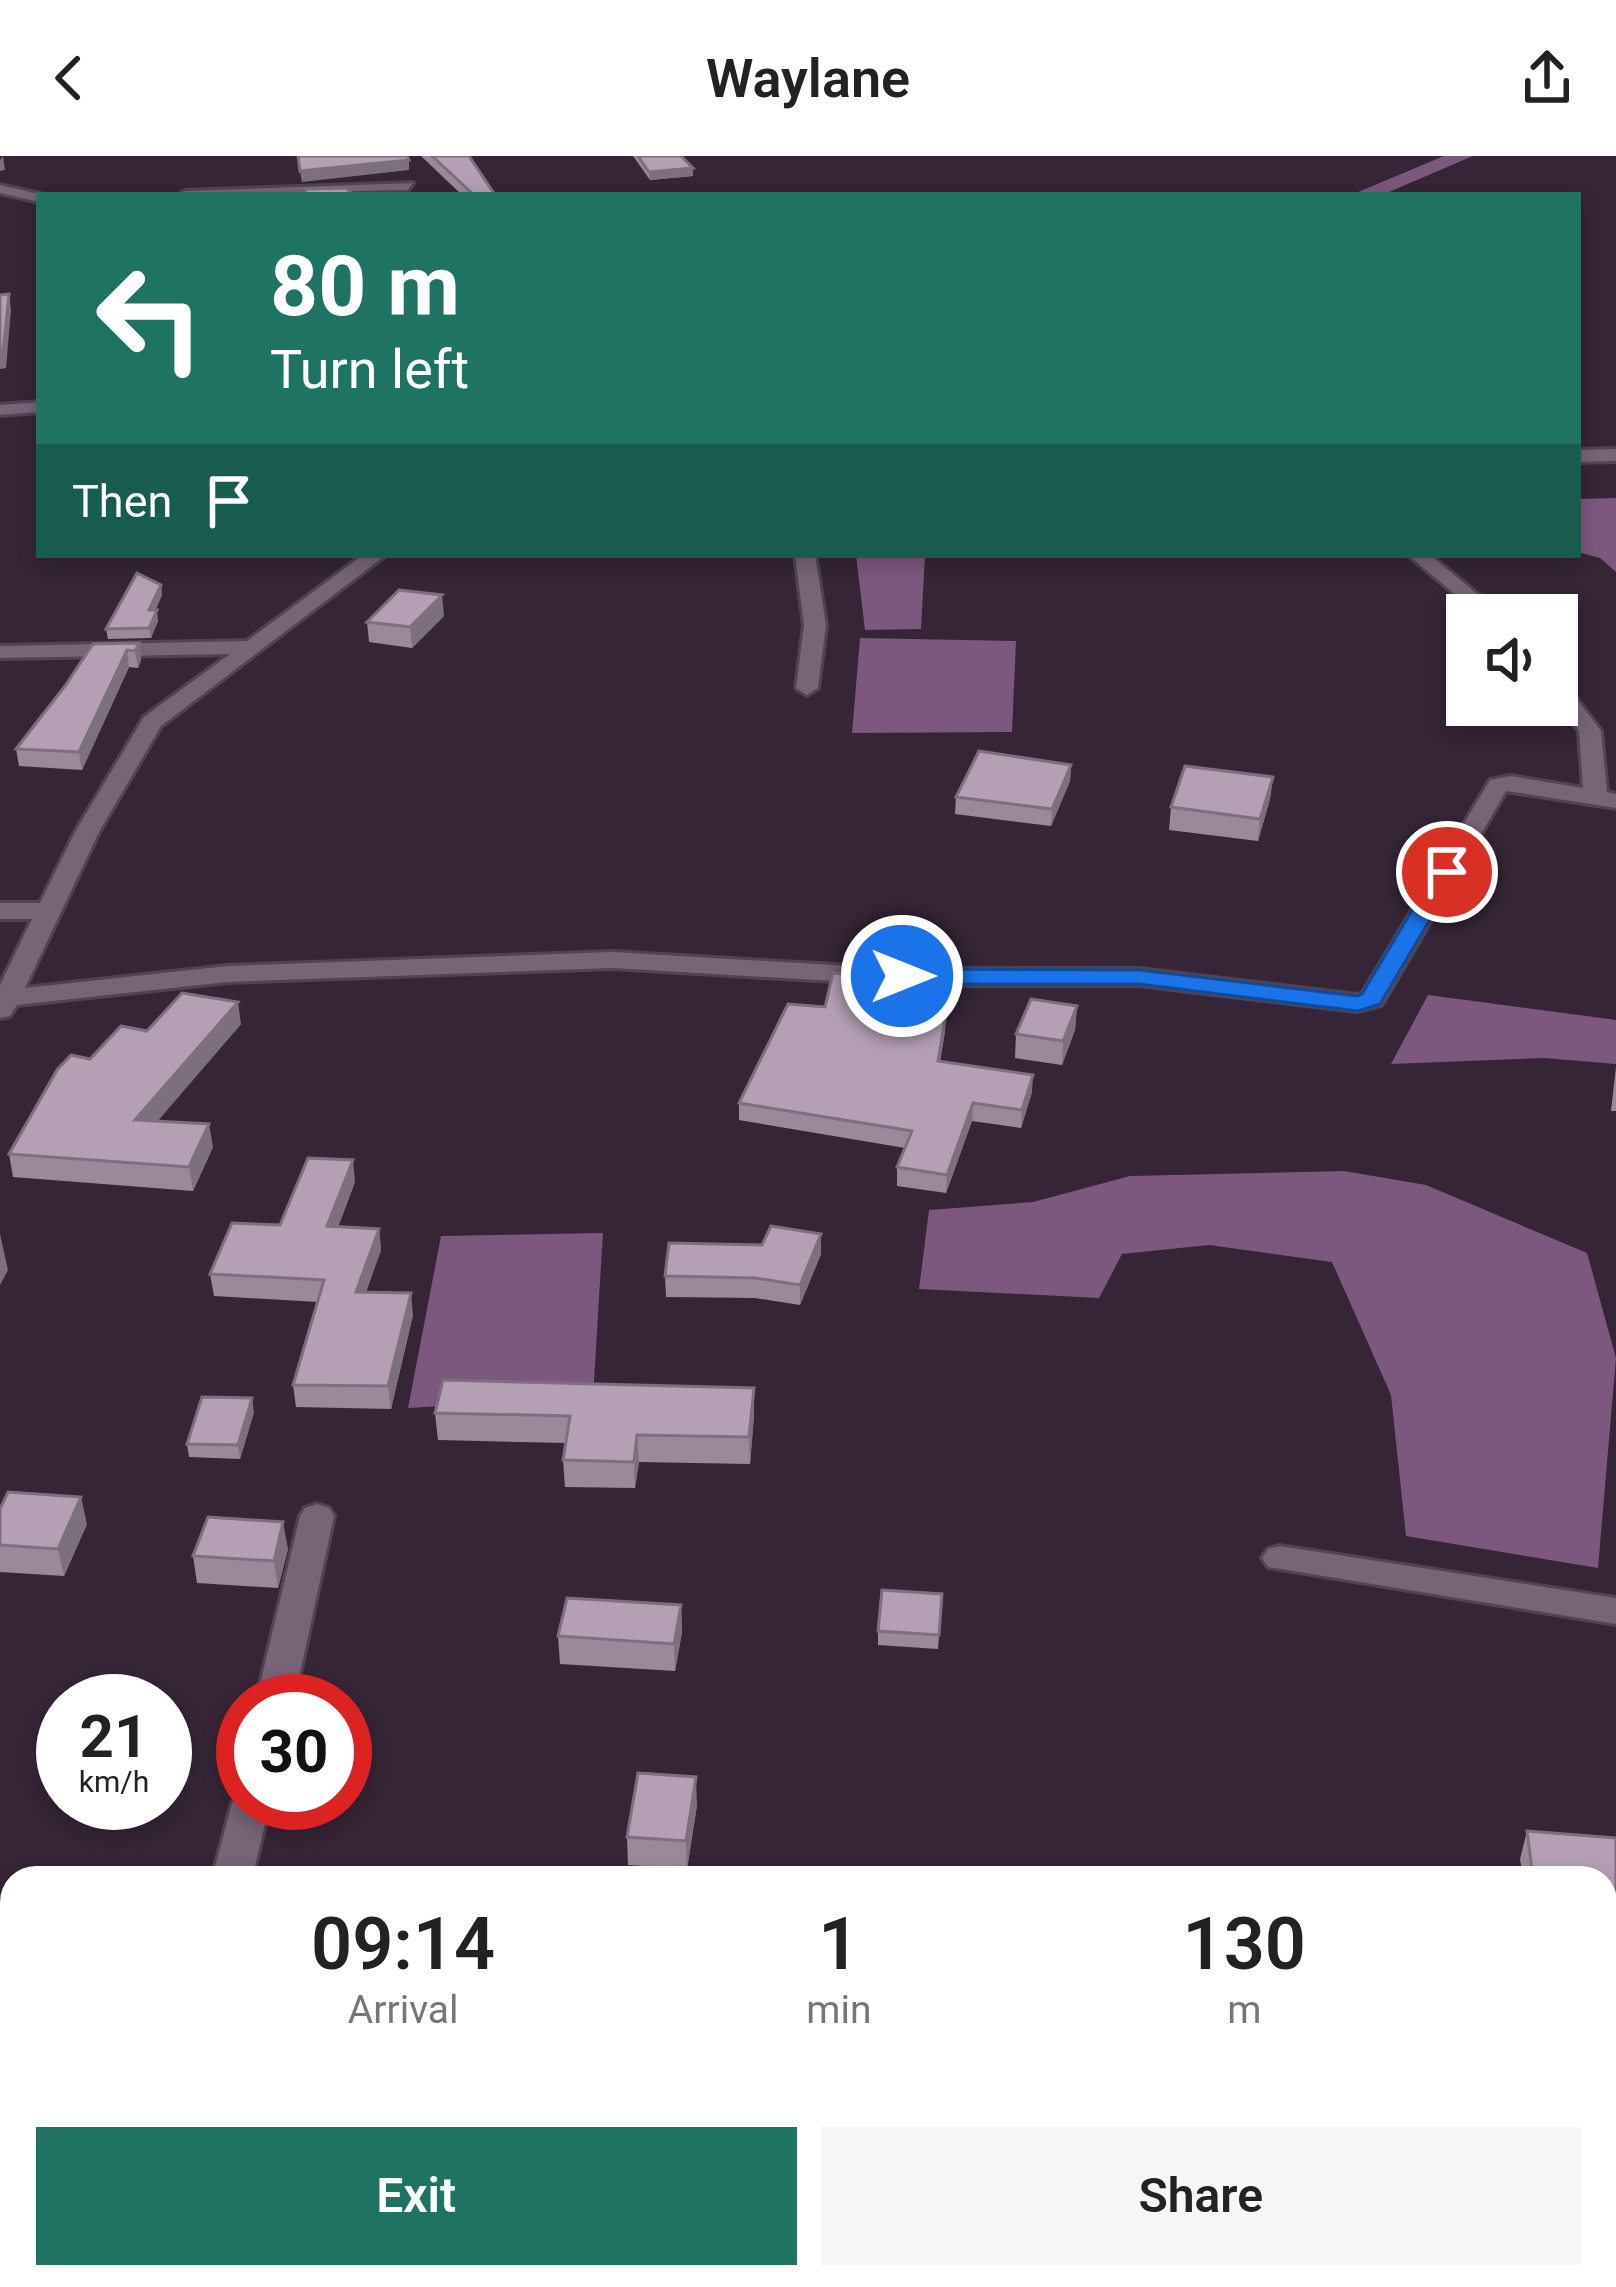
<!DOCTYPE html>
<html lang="en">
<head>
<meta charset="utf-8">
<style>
	:root { --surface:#fff; --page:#f6f6f6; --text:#222; --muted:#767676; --accent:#1e7363 }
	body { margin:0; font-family:Roboto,sans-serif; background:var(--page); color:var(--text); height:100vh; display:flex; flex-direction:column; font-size:45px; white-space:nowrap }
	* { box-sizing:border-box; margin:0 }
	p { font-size:39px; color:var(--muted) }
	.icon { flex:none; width:66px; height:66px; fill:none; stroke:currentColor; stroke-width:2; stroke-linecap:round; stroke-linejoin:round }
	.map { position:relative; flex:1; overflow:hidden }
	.details { position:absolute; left:0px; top:1710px; width:1617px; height:423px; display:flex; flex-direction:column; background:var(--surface); border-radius:36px 36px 0 0; box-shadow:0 6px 18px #0003 }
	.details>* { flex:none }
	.top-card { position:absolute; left:36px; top:36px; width:1545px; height:366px; border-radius:0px; box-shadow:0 6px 18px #0003; background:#1e7363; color:#fff; overflow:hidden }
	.tools { position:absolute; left:1446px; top:438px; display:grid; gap:24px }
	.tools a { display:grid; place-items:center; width:132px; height:132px; border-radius:0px; background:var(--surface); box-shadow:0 6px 18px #0003; font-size:60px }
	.speed { position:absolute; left:36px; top:1518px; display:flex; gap:24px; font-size:60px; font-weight:700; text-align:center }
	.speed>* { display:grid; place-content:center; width:156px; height:156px; border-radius:50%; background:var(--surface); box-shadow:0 6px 18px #0003; line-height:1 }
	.speed small { font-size:30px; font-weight:400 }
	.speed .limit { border:18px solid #d22; background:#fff; color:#111 }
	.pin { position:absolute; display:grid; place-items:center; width:102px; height:102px; color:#fff; margin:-51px; border:6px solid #fff; border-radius:50%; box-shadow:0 3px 12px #0007 }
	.me { position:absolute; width:132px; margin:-66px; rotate:90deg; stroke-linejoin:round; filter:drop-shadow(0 0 9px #0008) }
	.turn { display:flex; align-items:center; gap:42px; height:252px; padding:0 36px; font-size:54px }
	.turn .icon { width:156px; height:156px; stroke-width:2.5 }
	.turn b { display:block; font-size:84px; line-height:102px }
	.then { display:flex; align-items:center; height:114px; padding:0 36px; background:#0003; gap:24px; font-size:45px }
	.eta { display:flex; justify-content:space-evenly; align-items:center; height:204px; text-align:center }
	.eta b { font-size:72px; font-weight:600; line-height:84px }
	.cta { display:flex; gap:24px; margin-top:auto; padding:24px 36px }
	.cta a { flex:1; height:138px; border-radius:0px; background:var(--accent); color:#fff; font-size:48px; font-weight:600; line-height:138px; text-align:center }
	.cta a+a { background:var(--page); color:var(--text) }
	header { display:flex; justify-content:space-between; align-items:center; height:156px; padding:0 36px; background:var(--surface); font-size:54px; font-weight:600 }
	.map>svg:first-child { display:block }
	.water { fill:#7c577e }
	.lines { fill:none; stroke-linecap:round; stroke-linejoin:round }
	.canal { fill:#7c577e; fill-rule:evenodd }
	.minor-casing { stroke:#514352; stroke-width:6 }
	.minor { fill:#766477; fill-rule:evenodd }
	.wall { fill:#9b899b }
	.shaded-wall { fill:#7e6f7e }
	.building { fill:#b49fb4; stroke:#7e6f7e; stroke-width:3 }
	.route { fill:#1a73e8; stroke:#114b97; stroke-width:3 }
</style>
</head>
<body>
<header><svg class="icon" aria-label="back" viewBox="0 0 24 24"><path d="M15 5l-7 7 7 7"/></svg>Waylane<svg class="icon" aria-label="share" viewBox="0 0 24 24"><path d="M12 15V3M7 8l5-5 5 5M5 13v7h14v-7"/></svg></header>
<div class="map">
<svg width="1616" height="2131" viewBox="0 0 1616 2131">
	<rect width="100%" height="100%" fill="#352536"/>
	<g class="water">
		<polygon points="1616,342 1616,416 1600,402 1578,396 1578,343"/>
		<polygon points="856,399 925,399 921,473 865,474"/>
		<polygon points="860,482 1016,485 1012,576 852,577"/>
		<polygon points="1428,839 1616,864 1616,908 1544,902 1391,908"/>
		<polygon points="1344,1015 1426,1029 1587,1097 1616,1202 1598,1412 1406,1380 1391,1239 1332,1106 1209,1089 1122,1098 1099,1142 919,1133 929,1054 1033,1046 1130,1020"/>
		<polygon points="603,1077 593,1241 408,1252 441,1080"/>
	</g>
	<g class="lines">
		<polygon class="canal" points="1444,0 1473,0 1382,39 1351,39"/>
		<defs>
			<g id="minor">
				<polygon points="413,27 408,34 178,39 185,35"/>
				<polygon points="0,29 39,38 44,39 39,39 39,46 0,37"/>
				<polygon points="39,246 39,256 0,259 0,249"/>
				<polygon points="1616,293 1616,305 1578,306 1578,294"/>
				<polygon points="363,399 386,399 161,570 99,676 25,832 227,810 613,796 902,813 1139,813 1357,839 1362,838 1490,624 1511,620 1583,632 1579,575 1557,547 1557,525 1565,527 1601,575 1607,636 1616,638 1616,652 1506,635 1385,843 1381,849 1357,855 1139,829 902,829 613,812 227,826 17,849 10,860 0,862 0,829 32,763 0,763 0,747 40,747 75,676 144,561 230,498 0,502 0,490 247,485"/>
				<polygon points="795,399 815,399 826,469 818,532 807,539 796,532 804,469"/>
				<polygon points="1408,399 1430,399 1503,459 1480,459"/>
				<polygon points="317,1348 329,1352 334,1360 294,1545 256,1545 300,1360 305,1352"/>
				<polygon points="1280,1390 1616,1442 1616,1468 1268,1411 1262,1402 1268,1393"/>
				<polygon points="243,1635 243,1647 270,1647 252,1722 212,1722 232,1647"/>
				<polygon points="0,1754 12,1755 12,1787 0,1786"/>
				<polygon points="1616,1956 1616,1996 1605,2000 1605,1960"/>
				<polygon points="1294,2121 1340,2121 1343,2131 1297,2131"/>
			</g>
		</defs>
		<use href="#minor" class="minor-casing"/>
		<use href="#minor" class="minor"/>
	</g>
	<g class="wall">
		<polygon points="421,0 469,0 495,39 462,39"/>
		<polygon points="633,0 681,0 693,20 650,24"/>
		<polygon points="161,429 162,439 155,454 158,465 151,482 108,483 106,473"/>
		<polygon points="444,460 412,492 369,486 367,466"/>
		<polygon points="139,487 141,504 138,512 129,511 82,614 19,610 16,593 65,530"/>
		<polygon points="1071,609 1070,625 1051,670 955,658 956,641"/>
		<polygon points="1273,621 1270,643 1258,685 1169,674 1171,651"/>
		<polygon points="901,839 898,854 946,857 945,875 940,906 1032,936 1021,972 972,965 946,1037 897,1030 897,1011 905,992 739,964 739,947 825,851"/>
		<polygon points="1077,850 1075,874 1062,909 1015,902 1016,878"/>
		<polygon points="241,868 157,965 213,991 193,1035 13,1021 9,998 90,903 147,875"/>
		<polygon points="1616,911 1616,955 1611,955"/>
		<polygon points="355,1026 338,1071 379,1073 381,1094 366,1136 413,1159 391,1253 296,1251 293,1229 318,1146 214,1140 210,1118 280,1069"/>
		<polygon points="762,1089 821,1098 800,1149 755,1142 666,1141 665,1120"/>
		<polygon points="754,1232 754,1259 750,1308 639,1306 635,1332 565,1331 563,1304 566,1287 438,1284 435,1257"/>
		<polygon points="254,1256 240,1303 189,1301 187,1288"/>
		<polygon points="0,1353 87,1368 64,1420 0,1416"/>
		<polygon points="288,1393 278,1432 197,1427 193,1400"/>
		<polygon points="942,1438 938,1493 878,1489 878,1475"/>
		<polygon points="681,1449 682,1476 675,1515 560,1508 558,1480"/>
		<polygon points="697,1649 687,1713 628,1709 627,1681"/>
		<polygon points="1527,1675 1616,1682 1616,1763 1605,1762 1605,1722 1523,1722 1520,1703"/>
		<polygon points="1001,2121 1146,2121 1144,2131 1000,2131"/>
	</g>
	<g class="shaded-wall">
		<polygon points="3,0 5,14 0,15 0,4"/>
		<polygon points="409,4 409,14 302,26 300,15"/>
		<polygon points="693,12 693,20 650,24 649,16"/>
		<polygon points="9,138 11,154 6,212 0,213 0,196"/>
		<polygon points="161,429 162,439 151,465 149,454"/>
		<polygon points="442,439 444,460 412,492 410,471"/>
		<polygon points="157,454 158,465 151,482 149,472"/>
		<polygon points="139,487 141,504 138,512 135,495"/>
		<polygon points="127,494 129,511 82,614 79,596"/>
		<polygon points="1071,609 1070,625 1051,670 1052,653"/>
		<polygon points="1273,621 1270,643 1258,685 1260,663"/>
		<polygon points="238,846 241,868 139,987 135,964"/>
		<polygon points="1077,850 1075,874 1062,909 1063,885"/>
		<polygon points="946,857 945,875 937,923 938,905"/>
		<polygon points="1033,919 1032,936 1021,972 1022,954"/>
		<polygon points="973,947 972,965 946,1037 947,1019"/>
		<polygon points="209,968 213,991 193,1035 189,1011"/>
		<polygon points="353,1004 355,1026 330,1092 327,1070"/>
		<polygon points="379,1073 381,1094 358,1157 356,1136"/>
		<polygon points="0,1078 8,1114 0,1129"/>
		<polygon points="821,1078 821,1098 800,1149 800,1129"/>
		<polygon points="411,1137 413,1159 391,1253 388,1230"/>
		<polygon points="754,1232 754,1259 750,1308 749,1281"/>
		<polygon points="252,1242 254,1256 240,1303 238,1289"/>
		<polygon points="637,1279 639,1306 635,1332 634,1306"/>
		<polygon points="81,1341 87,1368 64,1420 58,1393"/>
		<polygon points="283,1366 288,1393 278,1432 274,1405"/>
		<polygon points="681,1449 682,1476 675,1515 674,1488"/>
		<polygon points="696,1621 697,1649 687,1713 686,1685"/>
		<polygon points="819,2121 829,2121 826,2131 817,2131"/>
	</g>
	<g class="building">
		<polygon points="298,0 407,0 409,4 300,15"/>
		<polygon points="432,0 469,0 495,39 474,39"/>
		<polygon points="638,0 681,0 693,12 649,16"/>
		<polygon points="346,32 354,39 306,39 305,33"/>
		<polygon points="9,138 3,196 0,196 0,139"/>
		<polygon points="137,417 161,429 149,454 157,454 149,472 106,473"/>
		<polygon points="399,434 442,439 410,471 367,466"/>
		<polygon points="139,487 135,495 127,494 79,596 16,593 65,530 93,488"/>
		<polygon points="979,595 1071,609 1052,653 956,641"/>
		<polygon points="1185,610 1273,621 1260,663 1171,651"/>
		<polygon points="833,817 901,822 895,854 946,857 938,905 1033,919 1022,954 973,947 947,1019 897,1011 912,975 739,947 788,848 825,851"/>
		<polygon points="182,837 238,846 135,964 209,968 189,1011 9,998 57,914 71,899 90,903 121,870 147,875"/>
		<polygon points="1031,843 1077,850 1063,885 1016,878"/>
		<polygon points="308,1002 353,1004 327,1070 379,1073 356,1136 411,1137 388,1230 293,1229 324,1124 210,1118 232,1067 280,1069"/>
		<polygon points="771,1070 821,1078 800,1129 755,1122 665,1120 669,1087 762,1089"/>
		<polygon points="443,1224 754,1232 749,1281 637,1279 634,1306 563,1304 570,1260 435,1257"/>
		<polygon points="202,1241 252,1242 238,1289 187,1288"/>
		<polygon points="8,1336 81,1341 58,1393 0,1389 0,1353"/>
		<polygon points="208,1361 283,1366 274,1405 193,1400"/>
		<polygon points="882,1434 942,1438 939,1479 878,1475"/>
		<polygon points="567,1442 681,1449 674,1488 558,1480"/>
		<polygon points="638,1617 696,1621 686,1685 627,1681"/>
		<polygon points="1527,1675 1616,1682 1616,1735 1605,1734 1605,1722 1533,1722"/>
		<polygon points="639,2121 819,2121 817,2131 636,2131"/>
		<polygon points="1024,2121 1146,2121 1144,2131 1077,2131"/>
	</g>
	<polygon class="route" points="1447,709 1458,716 1380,848 1358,855 1139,828 902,828 890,820 902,813 1139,814 1357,840 1362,838 1435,716"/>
</svg>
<div class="tools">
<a><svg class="icon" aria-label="sound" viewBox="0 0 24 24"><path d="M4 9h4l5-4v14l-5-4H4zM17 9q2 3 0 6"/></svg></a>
</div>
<div class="speed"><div>21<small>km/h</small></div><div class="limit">30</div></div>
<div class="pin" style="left:1447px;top:716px;background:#d93025"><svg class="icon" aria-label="arrive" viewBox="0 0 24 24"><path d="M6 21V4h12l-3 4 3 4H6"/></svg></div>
<svg class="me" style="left:902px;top:820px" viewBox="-20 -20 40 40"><circle r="17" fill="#1a73e8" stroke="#fff" stroke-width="3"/><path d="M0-11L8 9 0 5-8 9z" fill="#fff"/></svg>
<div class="top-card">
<div class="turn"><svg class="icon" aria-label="left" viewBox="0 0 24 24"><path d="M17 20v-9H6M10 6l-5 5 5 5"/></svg><div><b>80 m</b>Turn left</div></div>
<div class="then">Then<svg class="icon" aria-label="arrive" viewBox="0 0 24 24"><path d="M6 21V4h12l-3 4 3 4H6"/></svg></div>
</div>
<section class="details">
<div class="eta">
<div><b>09:14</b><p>Arrival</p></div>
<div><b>1</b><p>min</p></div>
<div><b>130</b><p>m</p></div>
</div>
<div class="cta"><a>Exit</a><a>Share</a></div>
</section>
</div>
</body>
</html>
